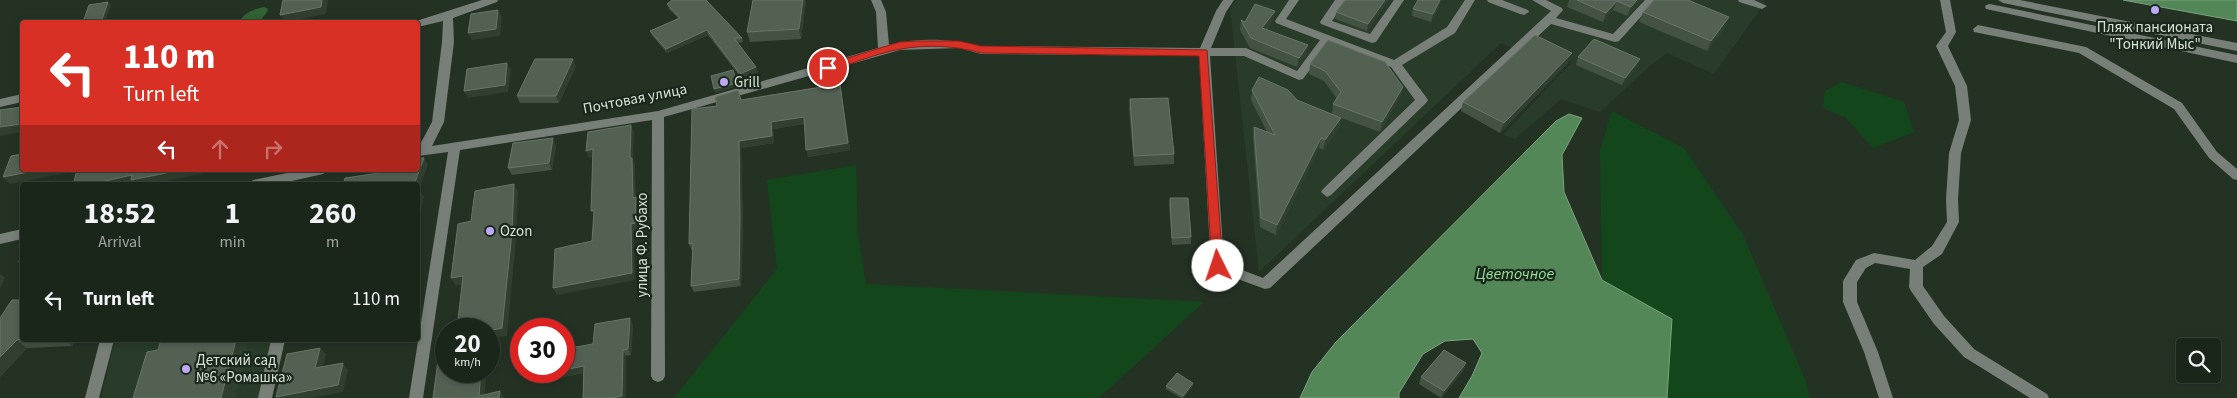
<!DOCTYPE html>
<html lang="en">
<head>
<meta charset="utf-8">
<style>
	:root { --surface:#1b261b; --page:#242e24; --text:#f1f3f6; --muted:#a0a5a3; --line:#39433a }
	body { margin:0; font-family:"Source Sans 3",sans-serif; background:var(--page); color:var(--text); height:100vh; display:flex; flex-direction:column; font-size:19px; white-space:nowrap }
	* { box-sizing:border-box; margin:0 }
	p { font-size:16px; color:var(--muted) }
	.icon { flex:none; width:28px; height:28px; fill:none; stroke:currentColor; stroke-width:2; stroke-linecap:round; stroke-linejoin:round }
	.map { position:relative; flex:1; overflow:hidden }
	.details { position:absolute; left:20px; top:182px; width:400px; height:160px; display:flex; flex-direction:column; background:var(--surface); border-radius:5px; box-shadow:0 2px 8px #0003,0 0 0 1px var(--line) }
	.details>* { flex:none }
	.hud { position:absolute; left:20px; top:20px; width:400px; height:152px; border-radius:5px; box-shadow:0 2px 8px #0003,0 0 0 1px var(--line); background:#d93025; color:#fff; overflow:hidden }
	.tools { position:absolute; left:2176px; top:338px; display:grid; gap:10px }
	.tools a { display:grid; place-items:center; width:45px; height:45px; border-radius:5px; background:var(--surface); box-shadow:0 2px 8px #0003,0 0 0 1px var(--line); font-size:25px }
	.speed { position:absolute; left:435px; top:318px; display:flex; gap:10px; font-size:25px; font-weight:700; text-align:center }
	.speed>* { display:grid; place-content:center; width:65px; height:65px; border-radius:50%; background:var(--surface); box-shadow:0 2px 8px #0003,0 0 0 1px var(--line); line-height:1 }
	.speed small { font-size:12px; font-weight:400 }
	.speed .limit { border:8px solid #d22; background:#fff; color:#111 }
	.pin { position:absolute; display:grid; place-items:center; width:42px; height:42px; color:#fff; margin:-21px; border:2px solid #fff; border-radius:50%; box-shadow:0 1px 5px #0007 }
	.me { position:absolute; width:55px; margin:-28px; rotate:356deg; stroke-linejoin:round; filter:drop-shadow(0 0 4px #0008) }
	.turn { display:flex; align-items:center; gap:18px; height:105px; padding:0 20px; font-size:22px }
	.turn .icon { width:65px; height:65px; stroke-width:2.5 }
	.turn b { display:block; font-size:35px; line-height:42px }
	.lanes { display:flex; align-items:center; height:48px; padding:0 20px; background:#0003; justify-content:center; gap:25px; direction:ltr }
	.lanes .off { opacity:.35 }
	.eta { display:flex; justify-content:space-evenly; align-items:center; height:85px; text-align:center }
	.eta b { font-size:30px; font-weight:700; line-height:35px }
	ul { padding:0; list-style:none }
	li { display:flex; align-items:center; gap:15px; height:65px; padding:0 20px }
	li div { flex:1 }
	li b { display:block; font-size:19px }
	li em { font-style:normal }
	.map>svg:first-child { display:block }
	.built { fill:#283c29 }
	.green { fill:#14461b }
	.forest { fill:#2f6234 }
	.water { fill:#548758; stroke:#7ca27e }
	.lines { fill:none; stroke-linecap:round; stroke-linejoin:round }
	.minor { fill:#787f78; fill-rule:evenodd }
	.wall { fill:#435243 }
	.shaded-wall { fill:#303f30 }
	.building { fill:#536153; stroke:#687568 }
	.route { fill:#d93025; stroke:#8d1f18 }
	.poi-dot { fill:#bda9f5; stroke:#1a281b; stroke-width:2 }
	.labels { text-anchor:middle; dominant-baseline:central; stroke-width:4.5; stroke-linejoin:round; paint-order:stroke }
	.poi-label { font-size:15px; fill:#d8e1d8; stroke:#1a281b; text-anchor:start }
	.street-label { font-size:15px; fill:#d8e1d8; stroke:#1a281b }
	.water-label { font-size:16px; font-style:italic; fill:#95df99; stroke:#1a281b }
</style>
</head>
<body>
<div class="map">
<svg width="2237" height="398" viewBox="0 0 2237 398">
	<rect width="100%" height="100%" fill="#243224"/>
	<g class="built">
		<polygon points="1237,0 1762,0 1766,1 1714,74 1667,53 1649,67 1600,112 1561,99 1515,139 1503,135 1572,62 1529,41 1520,51 1501,43 1259,272 1230,8"/>
		<polygon points="115,340 271,340 258,398 101,398"/>
	</g>
	<g class="green">
		<polygon points="1842,82 1904,102 1914,132 1873,148 1846,118 1823,108 1825,91"/>
		<polygon points="1612,111 1684,148 1743,235 1807,384 1810,398 1667,398 1672,319 1602,280 1600,150"/>
		<polygon points="856,165 858,235 866,284 1204,302 1099,398 674,398 777,269 767,180"/>
	</g>
	<path class="forest" d="M264,7L268,9C267,14 262,16 261,22H240C242,13 255,9 264,7Z"/>
	<g class="water">
		<polygon points="2123,0 2237,0 2237,21"/>
		<polygon points="1569,114 1582,118 1562,155 1564,192 1602,280 1672,319 1667,398 1459,398 1472,376 1482,353 1473,339 1445,341 1423,354 1399,393 1399,398 1300,398 1312,372 1336,342 1556,121"/>
	</g>
	<g class="lines">
		<g class="minor">
			<path d="M482,0H498L497,2L453,18L454,42L444,122L432,146L658,111L878,48L876,12L871,0H881L886,12L889,45C918,37 953,39 981,46L1200,48L1216,11L1223,0H1234L1226,12L1211,48H1246L1297,71L1320,40L1276,23L1275,21L1289,0H1299L1286,19L1394,60L1447,27L1465,0H1475L1455,33L1402,65L1426,97L1428,100L1426,103L1331,195L1327,197L1321,192L1323,189L1415,100L1391,67L1329,44L1303,79L1299,80L1244,56H1210L1224,263L1263,278L1551,11L1532,0H1546L1562,8L1563,10L1556,18L1613,34L1645,0H1656L1619,41L1615,42L1551,24L1270,288L1265,289L1213,270L1211,266L1199,56L981,54L959,48L900,50L664,117L665,376L663,380L658,382L653,380L651,376L652,120L460,150L423,398H409L448,152L418,156V148L432,122L442,42L443,21L418,27V22H413Z"/>
			<polygon points="1335,0 1346,0 1332,21 1370,34 1394,0 1404,0 1376,42 1372,43 1321,24 1320,22"/>
			<polygon points="1487,0 1502,0 1528,10 1529,12 1524,15 1520,14 1488,2"/>
			<polygon points="1738,0 1754,0 1767,6 1762,9 1739,2"/>
			<polygon points="1940,0 1950,0 1956,32 1948,46 1967,86 1971,120 1961,153 1958,199 1959,222 1942,254 1923,267 1923,286 1944,316 1974,349 2047,394 2049,398 2030,398 1964,357 1934,324 1911,291 1909,287 1910,269 1875,263 1866,268 1857,282 1857,302 1878,352 1893,398 1879,398 1864,352 1843,302 1843,281 1856,260 1874,253 1915,260 1932,246 1947,222 1946,199 1949,153 1959,120 1955,86 1936,46 1946,32"/>
			<polygon points="1998,0 2020,0 2237,43 2237,51 2003,3"/>
			<polygon points="1990,4 2237,55 2237,63 1986,9 1985,7 1986,5"/>
			<polygon points="1978,25 2086,47 2182,103 2217,152 2237,169 2237,180 2233,179 2209,158 2174,109 2079,53 1974,32 1973,29"/>
			<polygon points="22,94 22,102 0,107 0,99"/>
			<polygon points="302,170 329,170 323,174 274,185 247,185 253,180"/>
			<polygon points="22,229 22,239 0,244 0,234"/>
			<polygon points="100,340 114,340 99,398 85,398"/>
			<polygon points="271,340 285,340 272,398 258,398"/>
		</g>
	</g>
	<g class="wall">
		<polygon points="753,0 806,0 806,2 801,39 750,42 747,32"/>
		<polygon points="1569,0 1642,0 1627,16 1613,10 1603,22 1567,7"/>
		<polygon points="1388,1 1367,31 1335,19 1336,12"/>
		<polygon points="667,4 742,38 743,42 737,43 756,67 758,72 742,79 708,35 667,53 652,35 650,31 678,18 669,9"/>
		<polygon points="1439,7 1431,22 1412,16 1413,9"/>
		<polygon points="1275,11 1273,20 1267,30 1307,54 1297,67 1250,48 1240,30 1241,20 1245,22"/>
		<polygon points="1643,12 1725,27 1707,51 1639,22"/>
		<polygon points="1578,57 1637,66 1622,85 1576,65"/>
		<polygon points="1568,63 1500,133 1461,111 1463,102"/>
		<polygon points="1310,64 1403,87 1400,97 1380,132 1333,115 1341,118 1339,128 1323,150 1319,148 1276,235 1260,227 1253,137 1254,127 1267,132 1251,100 1252,90 1297,100 1332,114 1333,104 1337,99 1324,81 1309,74"/>
		<polygon points="576,66 559,103 520,103 517,96"/>
		<polygon points="840,84 850,150 808,157 804,124 773,129 774,143 741,148 743,226 741,286 694,292 691,286 693,250 692,251 689,244 717,106 741,100"/>
		<polygon points="1130,99 1174,154 1174,164 1134,166 1129,109"/>
		<polygon points="556,145 552,170 512,175 508,168"/>
		<polygon points="1170,198 1191,237 1191,244 1172,245 1169,205"/>
		<polygon points="22,300 22,340 76,340 72,346 27,348 0,377"/>
		<polygon points="633,325 631,355 626,356 626,398 583,398 583,373 554,379 593,344"/>
		<polygon points="1466,363 1464,370 1441,398 1419,384 1421,377"/>
		<polygon points="1193,383 1193,386 1183,398 1181,398 1166,389 1166,386"/>
	</g>
	<g class="shaded-wall">
		<polygon points="322,0 328,0 326,14 285,22 280,15"/>
		<polygon points="803,0 806,0 806,2 801,39 799,29"/>
		<polygon points="1385,0 1388,0 1388,1 1367,31 1368,24"/>
		<polygon points="1440,0 1439,7 1431,22 1433,14"/>
		<polygon points="1637,0 1642,0 1627,16 1631,7"/>
		<polygon points="1617,1 1613,10 1603,22 1606,13"/>
		<polygon points="108,2 111,5 105,22 101,22"/>
		<polygon points="498,10 502,17 500,36 472,40 468,33"/>
		<polygon points="1275,11 1273,20 1261,38 1262,28"/>
		<polygon points="1729,17 1725,27 1707,51 1711,41"/>
		<polygon points="707,30 708,35 667,53 666,49"/>
		<polygon points="1308,45 1307,54 1297,67 1299,58"/>
		<polygon points="1572,53 1568,63 1500,133 1504,123"/>
		<polygon points="573,59 576,66 559,103 556,96"/>
		<polygon points="1640,59 1637,66 1622,85 1625,78"/>
		<polygon points="507,63 511,70 508,92 468,98 464,91"/>
		<polygon points="756,67 758,72 742,79 740,74"/>
		<polygon points="733,70 738,86 715,93 714,89"/>
		<polygon points="840,84 850,150 808,157 806,150"/>
		<polygon points="1403,87 1400,97 1380,132 1382,122"/>
		<polygon points="804,117 805,124 773,129 774,143 741,148 743,226 741,286 739,279 739,141 771,122"/>
		<polygon points="1341,118 1339,128 1323,150 1325,140"/>
		<polygon points="22,124 22,132 0,136 0,127"/>
		<polygon points="631,125 634,132 633,159 635,165 636,200 636,197 639,204 638,230 634,231 635,280 557,295 553,288 631,224 630,158"/>
		<polygon points="553,138 556,145 552,170 549,163"/>
		<polygon points="1321,138 1319,148 1276,235 1277,225"/>
		<polygon points="593,149 596,156 589,158 586,151"/>
		<polygon points="424,158 428,164 418,193 418,185 414,185"/>
		<polygon points="39,170 83,170 10,184 3,177"/>
		<polygon points="181,170 219,170 147,185 135,185 133,183 124,185 88,185 132,175"/>
		<polygon points="514,184 518,192 516,239 507,336 490,339 489,349 489,331"/>
		<polygon points="420,190 424,197 418,229 418,204"/>
		<polygon points="0,274 5,278 0,288"/>
		<polygon points="463,276 468,283 456,286 451,278"/>
		<polygon points="630,318 633,325 631,355 628,349"/>
		<polygon points="17,340 27,348 0,377 0,357"/>
		<polygon points="65,340 76,340 72,346"/>
		<polygon points="236,340 249,340 235,398 221,398"/>
		<polygon points="320,348 326,354 321,374 315,368"/>
		<polygon points="623,350 626,356 626,398 611,398"/>
		<polygon points="343,363 348,370 343,392 311,398 277,398 276,397"/>
		<polygon points="1466,363 1464,370 1441,398 1444,391"/>
		<polygon points="584,366 587,372 554,379 550,372 564,371 564,370"/>
		<polygon points="481,371 487,371 484,398 479,396"/>
		<polygon points="1193,383 1193,386 1182,398 1183,396"/>
		<polygon points="500,391 504,398 499,398"/>
	</g>
	<g class="building">
		<polygon points="283,0 322,0 321,7 280,15"/>
		<polygon points="672,0 706,0 742,38 734,38 756,67 740,74 707,30 666,49 650,31 680,18 667,4"/>
		<polygon points="753,0 803,0 799,29 747,32"/>
		<polygon points="1345,0 1385,0 1368,24 1336,12"/>
		<polygon points="1418,0 1440,0 1433,14 1413,9"/>
		<polygon points="1577,0 1637,0 1631,7 1617,1 1606,13"/>
		<polygon points="1654,0 1688,0 1729,17 1711,41 1643,12"/>
		<polygon points="108,2 101,22 83,22 89,5"/>
		<polygon points="1255,4 1275,11 1262,28 1308,45 1299,58 1251,38 1241,20 1245,22"/>
		<polygon points="498,10 496,29 468,33 471,14"/>
		<polygon points="1535,35 1572,53 1504,123 1463,102"/>
		<polygon points="1594,39 1640,59 1625,78 1578,57"/>
		<polygon points="1328,40 1385,62 1403,87 1382,122 1333,104 1341,92 1325,71 1310,64"/>
		<polygon points="535,59 573,59 556,96 517,96"/>
		<polygon points="507,63 505,85 464,91 467,69"/>
		<polygon points="733,70 737,83 714,89 711,76"/>
		<polygon points="1259,77 1288,90 1297,100 1341,118 1325,140 1321,138 1277,225 1261,218 1254,127 1275,135 1252,90"/>
		<polygon points="840,84 848,143 806,150 804,117 771,122 772,136 739,141 740,219 739,279 691,286 693,243 689,244 692,109 717,106 715,97 738,90 741,100"/>
		<polygon points="1168,98 1174,154 1134,156 1130,99"/>
		<polygon points="22,107 22,124 0,127 0,110"/>
		<polygon points="631,125 630,158 632,158 633,198 636,197 635,223 631,224 632,273 553,288 555,249 592,241 594,211 591,211 593,149 586,151 588,132"/>
		<polygon points="553,138 549,163 508,168 513,143"/>
		<polygon points="22,154 22,170 39,170 3,177 11,156"/>
		<polygon points="418,158 424,158 414,185 343,185 345,178 399,170 418,170"/>
		<polygon points="77,170 181,170 131,180 132,175 88,185 73,185"/>
		<polygon points="514,184 512,232 502,328 489,331 489,329 457,329 463,276 451,278 458,224 471,221 475,191"/>
		<polygon points="420,190 418,204 418,191"/>
		<polygon points="1170,198 1188,198 1191,237 1172,238"/>
		<polygon points="22,249 22,261 19,262"/>
		<polygon points="12,300 22,300 22,339 17,340 0,357 0,318"/>
		<polygon points="630,318 628,349 623,350 622,396 611,398 583,398 584,366 564,370 564,349 593,344 595,324"/>
		<polygon points="161,340 236,340 221,398 133,398 147,352 158,350"/>
		<polygon points="320,348 315,368 343,363 338,385 276,397 287,354"/>
		<polygon points="1444,350 1466,363 1444,391 1421,377"/>
		<polygon points="446,352 446,371 481,371 479,396 500,391 499,398 433,398 439,353"/>
		<polygon points="1177,373 1193,383 1183,396 1166,386"/>
	</g>
	<path class="route" d="M917,41H959L981,46L1207,50L1223,266L1222,269H1213L1212,266L1199,56L981,53C956,46 928,44 901,49C877,53 852,64 828,71L822,68L824,65L900,42Z"/>
	<g class="poi-dot">
		<circle cx="2155" cy="10" r="5"/>
		<circle cx="724" cy="82" r="5"/>
		<circle cx="490" cy="231" r="5"/>
		<circle cx="186" cy="369" r="5"/>
	</g>
	<g class="labels">
		<g class="poi-label">
			<text x="2155" y="27" text-anchor="middle">Пляж пансионата<tspan x="2155" dy="17">"Тонкий Мыс"</tspan></text>
			<text x="734" y="82">Grill</text>
			<text x="500" y="231">Ozon</text>
			<text x="196" y="360">Детский сад<tspan x="196" dy="17">№6 «Ромашка»</tspan></text>
		</g>
		<g class="street-label">
			<text transform="translate(635 99) rotate(-11)">Почтовая улица</text>
			<text transform="translate(642 245) rotate(-90)">улица Ф. Рубахо</text>
		</g>
		<g class="water-label">
			<text x="1515" y="274">Цветочное</text>
		</g>
	</g>
</svg>
<div class="tools">
<a><svg class="icon" aria-label="search" viewBox="0 0 24 24"><circle cx="10" cy="10" r="6"/><path d="M15 15l6 6"/></svg></a>
</div>
<div class="speed"><div>20<small>km/h</small></div><div class="limit">30</div></div>
<div class="pin" style="left:828px;top:68px;background:#d93025"><svg class="icon" aria-label="arrive" viewBox="0 0 24 24"><path d="M6 21V4h12l-3 4 3 4H6"/></svg></div>
<svg class="me" style="left:1218px;top:266px" viewBox="-20 -20 40 40"><circle r="19" fill="#fff"/><path d="M0-13L10 11 0 6-10 11z" fill="#d93025"/></svg>
<div class="hud">
<div class="turn"><svg class="icon" aria-label="left" viewBox="0 0 24 24"><path d="M17 20v-9H6M10 6l-5 5 5 5"/></svg><div><b>110 m</b>Turn left</div></div>
<div class="lanes"><svg class="icon" aria-label="left" viewBox="0 0 24 24"><path d="M17 20v-9H6M10 6l-5 5 5 5"/></svg><svg class="icon off" aria-label="ahead" viewBox="0 0 24 24"><path d="M12 20V5M6 11l6-6 6 6"/></svg><svg class="icon off" aria-label="right" viewBox="0 0 24 24"><path d="M7 20v-9h11M14 6l5 5-5 5"/></svg></div>
</div>
<section class="details">
<div class="eta">
<div><b>18:52</b><p>Arrival</p></div>
<div><b>1</b><p>min</p></div>
<div><b>260</b><p>m</p></div>
</div>
<ul>
<li><svg class="icon" aria-label="left" viewBox="0 0 24 24"><path d="M17 20v-9H6M10 6l-5 5 5 5"/></svg><div><b>Turn left</b></div><em>110 m</em></li>
</ul>
</section>
</div>
</body>
</html>
